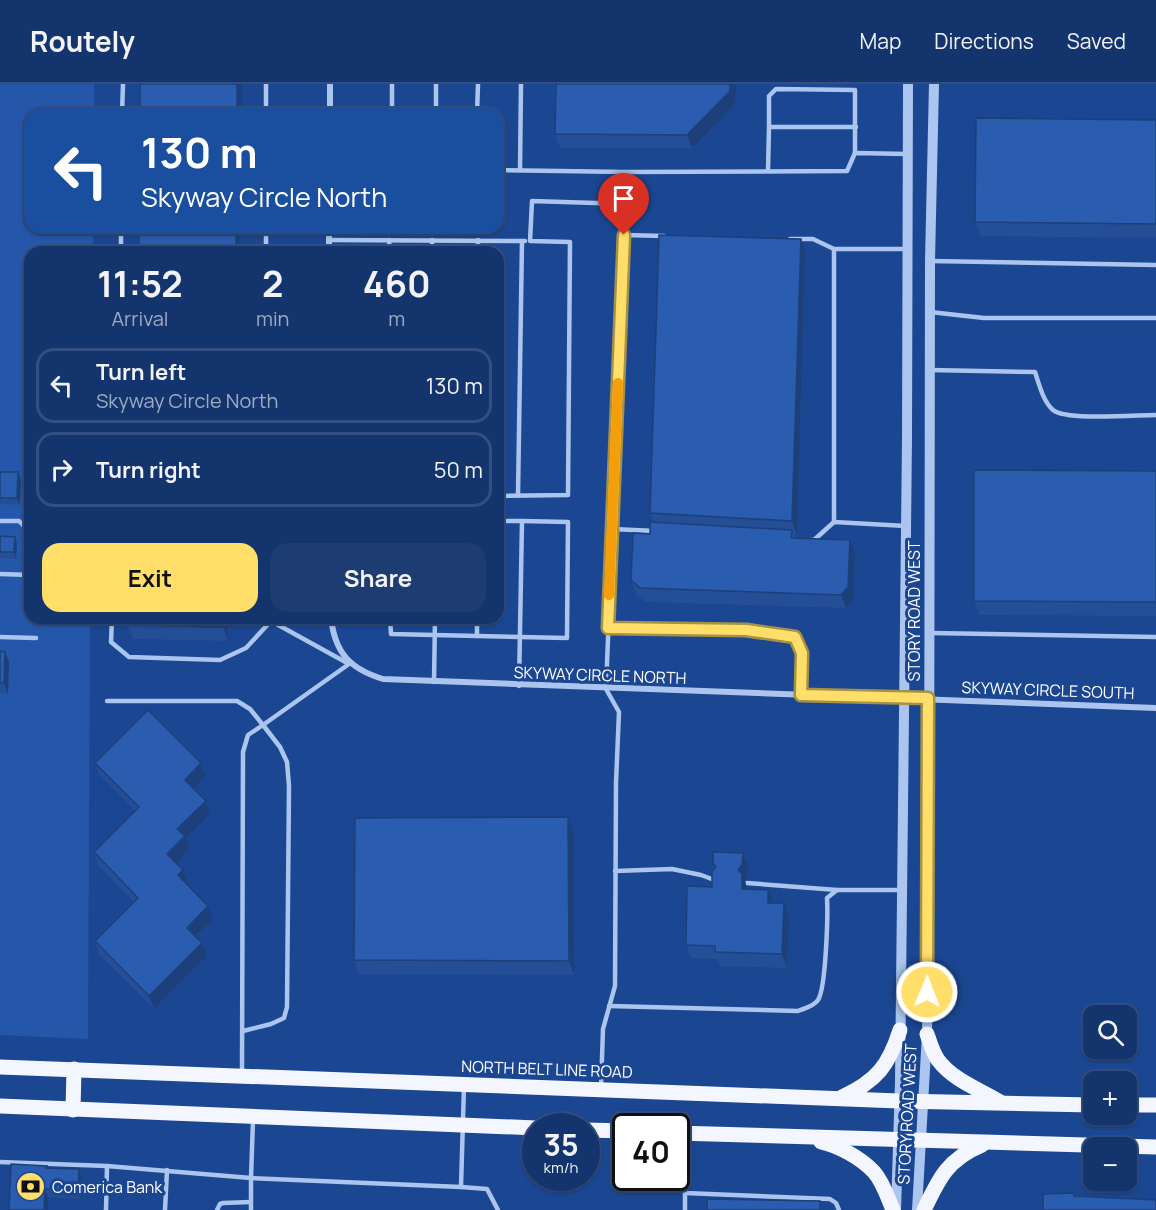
<!DOCTYPE html>
<html lang="en">
<head>
<meta charset="utf-8">
<style>
	:root { --surface:#14346d; --page:#1d3c72; --text:#f1f3f6; --muted:#9daac2; --line:#334f80; --accent:#ffdf69 }
	body { margin:0; font-family:Manrope,sans-serif; background:var(--page); color:var(--text); height:100vh; display:flex; flex-direction:column; font-size:22px; white-space:nowrap }
	* { box-sizing:border-box; margin:0 }
	p { font-size:20px; color:var(--muted) }
	.icon { flex:none; width:33px; height:33px; fill:none; stroke:currentColor; stroke-width:2; stroke-linecap:round; stroke-linejoin:round }
	.map { position:relative; flex:1; overflow:hidden }
	.panel { position:absolute; left:24px; top:162px; width:480px; height:378px; display:flex; flex-direction:column; background:var(--surface); border-radius:18px; box-shadow:0 2px 4px #0004,0 0 0 2px var(--line) }
	.panel>* { flex:none }
	.guide { position:absolute; left:24px; top:24px; width:480px; height:126px; border-radius:18px; box-shadow:0 2px 4px #0004,0 0 0 2px var(--line); background:#1a4fa0; color:#fff; overflow:hidden }
	.controls { position:absolute; left:1083px; top:921px; display:grid; gap:12px }
	.controls a { display:grid; place-items:center; width:54px; height:54px; border-radius:12px; background:var(--surface); box-shadow:0 2px 4px #0004,0 0 0 2px var(--line); font-size:30px }
	.speed { position:absolute; left:522px; top:1029px; display:flex; gap:12px; font-size:30px; font-weight:700; text-align:center }
	.speed>* { display:grid; place-content:center; width:78px; height:78px; border-radius:50%; background:var(--surface); box-shadow:0 2px 4px #0004,0 0 0 2px var(--line); line-height:1 }
	.speed small { font-size:15px; font-weight:400 }
	.speed .limit { border:3px solid #111; border-radius:9px; background:#fff; color:#111 }
	.pin { position:absolute; display:grid; place-items:center; width:51px; height:51px; color:#fff; margin:-62px -26px; border-radius:50% 50% 50% 0; rotate:-45deg; box-shadow:0 0 6px #0007 }
	.pin .icon { rotate:45deg }
	.me { position:absolute; width:66px; margin:-33px; rotate:1deg; stroke-linejoin:round; filter:drop-shadow(0 0 4px #0008) }
	.turn { display:flex; align-items:center; gap:21px; height:126px; padding:0 18px; font-size:27px }
	.turn .icon { width:78px; height:78px; stroke-width:2.5 }
	.turn b { display:block; font-size:42px; line-height:51px }
	.eta { display:flex; justify-content:space-evenly; align-items:center; height:102px; text-align:center }
	.eta b { font-size:36px; font-weight:700; line-height:42px }
	.cta { display:flex; gap:12px; margin-top:auto; padding:12px 18px }
	.cta a { flex:1; height:69px; border-radius:18px; background:var(--accent); color:#111; font-size:24px; font-weight:700; line-height:69px; text-align:center }
	.cta a+a { background:var(--page); color:var(--text) }
	ul { padding:0; list-style:none }
	li { display:flex; align-items:center; gap:18px; height:75px; margin:0 12px 9px; padding:0 6px; border:3px solid var(--line); border-radius:18px }
	li div { flex:1 }
	li b { display:block; font-size:22px }
	li em { font-style:normal }
	header { display:flex; align-items:center; gap:36px; box-sizing:border-box; height:84px; padding:0 30px; background:var(--surface); border-bottom:2px solid var(--line) }
	header strong { font-size:28px }
	nav { display:flex; gap:33px; margin-inline-start:auto; font-size:21px }
	.map>svg:first-child { display:block }
	.green { fill:#2457aa }
	.lines { fill:none; stroke-linecap:round; stroke-linejoin:round }
	.service { stroke:#abc5ee; stroke-width:4.5 }
	.minor { stroke:#abc5ee; stroke-width:6 }
	.tertiary { stroke:#abc5ee; stroke-width:10 }
	.primary { stroke:#f3f6ff; stroke-width:15 }
	.wall { fill:#244f96 }
	.shaded-wall { fill:#1d407a }
	.building { fill:#2a5caf; stroke:#1d407a; stroke-width:1.5 }
	.route-casing { stroke:#a69144; stroke-width:15 }
	.route { stroke:#ffdf69; stroke-width:10 }
	.slow { stroke:#f59e0b; stroke-width:10 }
	.labels { text-anchor:middle; dominant-baseline:central; stroke-width:6; stroke-linejoin:round; paint-order:stroke }
	.street-label { font-size:16px; fill:#fff; stroke:#1b4691 }
	.poi-label { font-size:16px; fill:#fff; stroke:#1b4691; text-anchor:start }
</style>
</head>
<body>
<header>
<strong>Routely</strong>
<nav><a>Map</a><a>Directions</a><a>Saved</a></nav>
</header>
<div class="map">
<svg width="1156" height="1126" viewBox="0 0 1156 1126">
	<rect width="100%" height="100%" fill="#1b4691"/>
	<polygon class="green" points="0,0 94,0 94,30 30,30 30,144 93,144 93,168 30,168 30,534 90,534 88,955 0,951"/>
	<g class="lines">
		<g class="service">
			<polyline points="266,0 266,30"/>
			<polyline points="122,30 123,0"/>
			<polyline points="392,30 392,0"/>
			<polyline points="436,30 436,0"/>
			<polyline points="477,30 478,0"/>
			<polyline points="769,43 769,12 776,5 855,6 855,69"/>
			<polyline points="498,86 626,88 847,87 855,69 907,70"/>
			<polyline points="520,86 521,0"/>
			<polyline points="768,87 769,43 856,43"/>
			<polyline points="266,144 266,168"/>
			<polyline points="790,155 813,155 834,165 908,165"/>
			<polyline points="329,156 525,157"/>
			<polyline points="389,156 390,168"/>
			<polyline points="432,156 432,168"/>
			<polyline points="121,168 121,144"/>
			<polyline points="478,168 478,156"/>
			<polyline points="930,177 1156,181"/>
			<polyline points="930,228 984,234 1156,234"/>
			<path d="M930,286L1035,288C1039,300 1043,317 1053,326C1066,337 1136,331 1156,331"/>
			<polyline points="518,411 522,157"/>
			<polyline points="498,412 568,411 570,158 530,157 532,117 627,120 626,88"/>
			<polyline points="0,437 19,437 30,448"/>
			<polyline points="498,437 522,437 519,602"/>
			<polyline points="834,438 834,165"/>
			<polyline points="612,445 656,447"/>
			<polyline points="811,456 814,456 834,438 906,442"/>
			<polyline points="0,490 30,491"/>
			<polyline points="112,534 111,558 129,573 220,576 246,564 271,537 349,580 263,641 280,663 287,678 289,702 287,923 284,934 271,940 243,947"/>
			<polyline points="390,534 391,550 567,554 568,438 522,437"/>
			<polyline points="608,544 746,546 795,553 802,569 801,611"/>
			<polyline points="931,549 1156,553"/>
			<polyline points="477,552 477,534"/>
			<polyline points="0,553 36,554"/>
			<polyline points="434,598 435,534"/>
			<polyline points="107,617 237,617 250,625 263,641 248,651 243,668 242,989"/>
			<polyline points="615,787 672,785 701,791 717,797"/>
			<polyline points="747,799 837,806"/>
			<path d="M609,922L798,927C805,924 813,923 818,916C826,904 828,831 827,814L837,806H902"/>
			<polyline points="601,1002 603,945 615,902 616,699 619,628 606,605 624,151 664,152"/>
			<polyline points="253,1036 251,1094 461,1103 464,1002"/>
			<polyline points="687,1053 685,1109 830,1115 836,1119 839,1126"/>
			<polyline points="0,1078 107,1082 251,1094 251,1126"/>
			<polyline points="461,1103 487,1105 498,1126"/>
			<polyline points="106,1126 107,1082"/>
			<polyline points="165,1126 167,1086"/>
			<polyline points="217,1126 220,1120 223,1119 251,1118"/>
			<polyline points="685,1126 685,1109"/>
		</g>
		<g class="minor">
			<polyline points="330,30 330,0"/>
			<polyline points="329,168 329,144"/>
			<path d="M331,534C335,569 350,585 383,595L1156,624"/>
		</g>
		<g class="tertiary">
			<polyline points="896,1126 900,998 907,355 908,0"/>
			<polyline points="917,1126 927,950 929,822 930,177 934,0"/>
		</g>
		<g class="primary">
			<path d="M927,950C930,959 933,969 938,976C954,997 979,1005 1000,1018"/>
			<polyline points="0,983 899,1017 1094,1021"/>
			<path d="M842,1013C877,997 889,981 900,946"/>
			<polyline points="1126,1021 1156,1021"/>
			<polyline points="0,1022 536,1044"/>
			<polyline points="73,1026 74,985"/>
			<polyline points="586,1046 626,1047"/>
			<polyline points="676,1049 1156,1063"/>
			<path d="M821,1058C839,1062 861,1074 874,1088C883,1098 888,1114 893,1126"/>
			<path d="M924,1126C939,1094 948,1075 982,1061"/>
		</g>
	</g>
	<g class="wall">
		<polygon points="735,20 692,64 560,64 555,50"/>
		<polygon points="1156,36 1156,154 980,152 975,138"/>
		<polygon points="805,169 797,451 793,450 795,454 850,456 855,470 853,517 846,524 645,518 636,510 631,496 654,438 650,429"/>
		<polygon points="1156,387 1156,532 979,531 974,517"/>
		<polygon points="0,388 18,388 21,395 20,421 0,420"/>
		<polygon points="0,452 15,453 17,460 16,475 0,474"/>
		<polygon points="228,534 228,557 133,555 128,541"/>
		<polygon points="0,567 5,568 9,578 8,610 0,609"/>
		<polygon points="95,679 201,679 206,692 194,705 210,730 186,754 190,765 176,779 183,786 188,799 187,801 213,835 196,853 207,872 154,925 99,870 95,857 134,818 98,781 94,768 135,727 100,692"/>
		<polygon points="573,747 574,891 359,890 354,876"/>
		<polygon points="713,779 748,783 747,795 745,797 747,805 773,819 784,819 789,833 787,884 720,882 717,875 691,874 686,861 712,803 715,785"/>
		<polygon points="47,1082 48,1084 79,1085 82,1093 81,1115 48,1113 9,1126"/>
	</g>
	<g class="shaded-wall">
		<polygon points="237,0 241,0 242,4 242,30 237,30"/>
		<polygon points="730,0 736,0 735,20 692,64 687,51"/>
		<rect x="236" y="144" width="5" height="24"/>
		<polygon points="801,155 805,169 797,451 792,437"/>
		<polygon points="18,388 21,395 20,421 17,414"/>
		<polygon points="15,453 17,460 16,475 14,468"/>
		<polygon points="850,456 855,470 853,517 846,524 841,511"/>
		<polygon points="223,534 228,534 228,557 223,543"/>
		<polygon points="5,568 9,578 8,610 4,599"/>
		<polygon points="201,679 206,692 190,709 185,696"/>
		<polygon points="206,717 210,730 186,754 190,765 172,783 167,770 177,745"/>
		<polygon points="568,733 573,747 574,891 569,877"/>
		<polygon points="743,769 748,783 747,795 745,797 747,804 747,818 742,805 738,786"/>
		<polygon points="183,786 188,799 183,805 178,791"/>
		<polygon points="768,806 773,819 768,819"/>
		<polygon points="784,819 789,833 787,884 782,870"/>
		<polygon points="208,822 213,835 191,857 187,844"/>
		<polygon points="202,859 207,872 154,925 149,912"/>
		<polygon points="79,1085 82,1093 81,1115 78,1107"/>
		<polygon points="45,1105 48,1113 48,1126 44,1126"/>
	</g>
	<g class="building">
		<rect x="140" y="0" width="97" height="30"/>
		<polygon points="556,0 730,0 730,7 687,51 555,50"/>
		<polygon points="976,34 1156,36 1156,140 975,138"/>
		<rect x="139" y="144" width="97" height="24"/>
		<polygon points="659,151 801,155 792,437 650,429"/>
		<polygon points="974,386 1156,387 1156,518 974,517"/>
		<polygon points="0,388 18,388 17,414 0,414"/>
		<polygon points="650,438 792,446 791,454 850,456 848,503 841,511 640,504 631,496 633,449 650,450"/>
		<polygon points="0,452 15,453 14,468 0,468"/>
		<polygon points="128,534 223,534 223,543 128,541"/>
		<polygon points="0,567 5,568 4,599 0,599"/>
		<polygon points="148,626 201,679 185,696 206,717 177,745 185,752 167,770 183,786 178,791 208,822 187,844 202,859 149,912 95,857 138,814 94,768 139,723 95,679"/>
		<polygon points="568,733 569,877 354,876 355,734"/>
		<polygon points="713,768 743,769 742,781 738,786 742,790 742,805 768,806 768,819 784,819 782,870 715,868 715,862 686,861 687,802 712,803 712,788 716,783 713,779"/>
		<polygon points="11,1080 47,1082 46,1084 79,1085 78,1107 45,1105 44,1126 9,1126"/>
		<polygon points="1074,1109 1074,1112 1156,1116 1156,1126 1043,1126 1043,1110"/>
		<polygon points="707,1115 820,1117 820,1126 707,1126"/>
	</g>
	<g class="lines">
		<defs>
			<polyline id="route" points="624,151 608,544 746,546 795,553 802,569 801,611 928,614 927,908"/>
		</defs>
		<use href="#route" class="route-casing"/>
		<use href="#route" class="route"/>
		<polyline class="slow" points="609,511 618,299"/>
	</g>
	<defs>
		<symbol id="bank-disc" viewBox="-11 -11 22 22"><circle r="9.5" fill="#ffdf69" stroke="#1b4691"/><path d="M-6-4H6V4H-6ZM0-2.3a2.3 2.3 0 1 0 0 4.6a2.3 2.3 0 1 0 0-4.6Z" fill="#111"/></symbol>
	</defs>
	<g fill-rule="evenodd">
		<use href="#bank-disc" x="14" y="1086" width="33" height="33"/>
	</g>
	<g class="labels">
		<g class="street-label">
			<text transform="translate(914 527) rotate(-90)">STORY ROAD WEST</text>
			<text transform="translate(600 591) rotate(2)">SKYWAY CIRCLE NORTH</text>
			<text transform="translate(1048 606) rotate(2)">SKYWAY CIRCLE SOUTH</text>
			<text transform="translate(547 985) rotate(2)">NORTH BELT LINE ROAD</text>
			<text transform="translate(907 1030) rotate(-87)">STORY ROAD WEST</text>
		</g>
		<g class="poi-label">
			<text x="52" y="1103">Comerica Bank</text>
		</g>
	</g>
</svg>
<div class="controls">
<a><svg class="icon" aria-label="search" viewBox="0 0 24 24"><circle cx="10" cy="10" r="6"/><path d="M15 15l6 6"/></svg></a>
<a>+</a>
<a>−</a>
</div>
<div class="speed"><div>35<small>km/h</small></div><div class="limit">40</div></div>
<div class="pin" style="left:624px;top:151px;background:#d93025"><svg class="icon" aria-label="arrive" viewBox="0 0 24 24"><path d="M6 21V4h12l-3 4 3 4H6"/></svg></div>
<svg class="me" style="left:927px;top:908px" viewBox="-20 -20 40 40"><circle r="17" fill="#ffdf69" stroke="#fff" stroke-width="3"/><path d="M0-11L8 9 0 5-8 9z" fill="#fff"/></svg>
<div class="guide">
<div class="turn"><svg class="icon" aria-label="left" viewBox="0 0 24 24"><path d="M17 20v-9H6M10 6l-5 5 5 5"/></svg><div><b>130 m</b>Skyway Circle North</div></div>
</div>
<section class="panel">
<div class="eta">
<div><b>11:52</b><p>Arrival</p></div>
<div><b>2</b><p>min</p></div>
<div><b>460</b><p>m</p></div>
</div>
<ul>
<li><svg class="icon" aria-label="left" viewBox="0 0 24 24"><path d="M17 20v-9H6M10 6l-5 5 5 5"/></svg><div><b>Turn left</b><p>Skyway Circle North</p></div><em>130 m</em></li>
<li><svg class="icon" aria-label="right" viewBox="0 0 24 24"><path d="M7 20v-9h11M14 6l5 5-5 5"/></svg><div><b>Turn right</b></div><em>50 m</em></li>
</ul>
<div class="cta"><a>Exit</a><a>Share</a></div>
</section>
</div>
</body>
</html>
